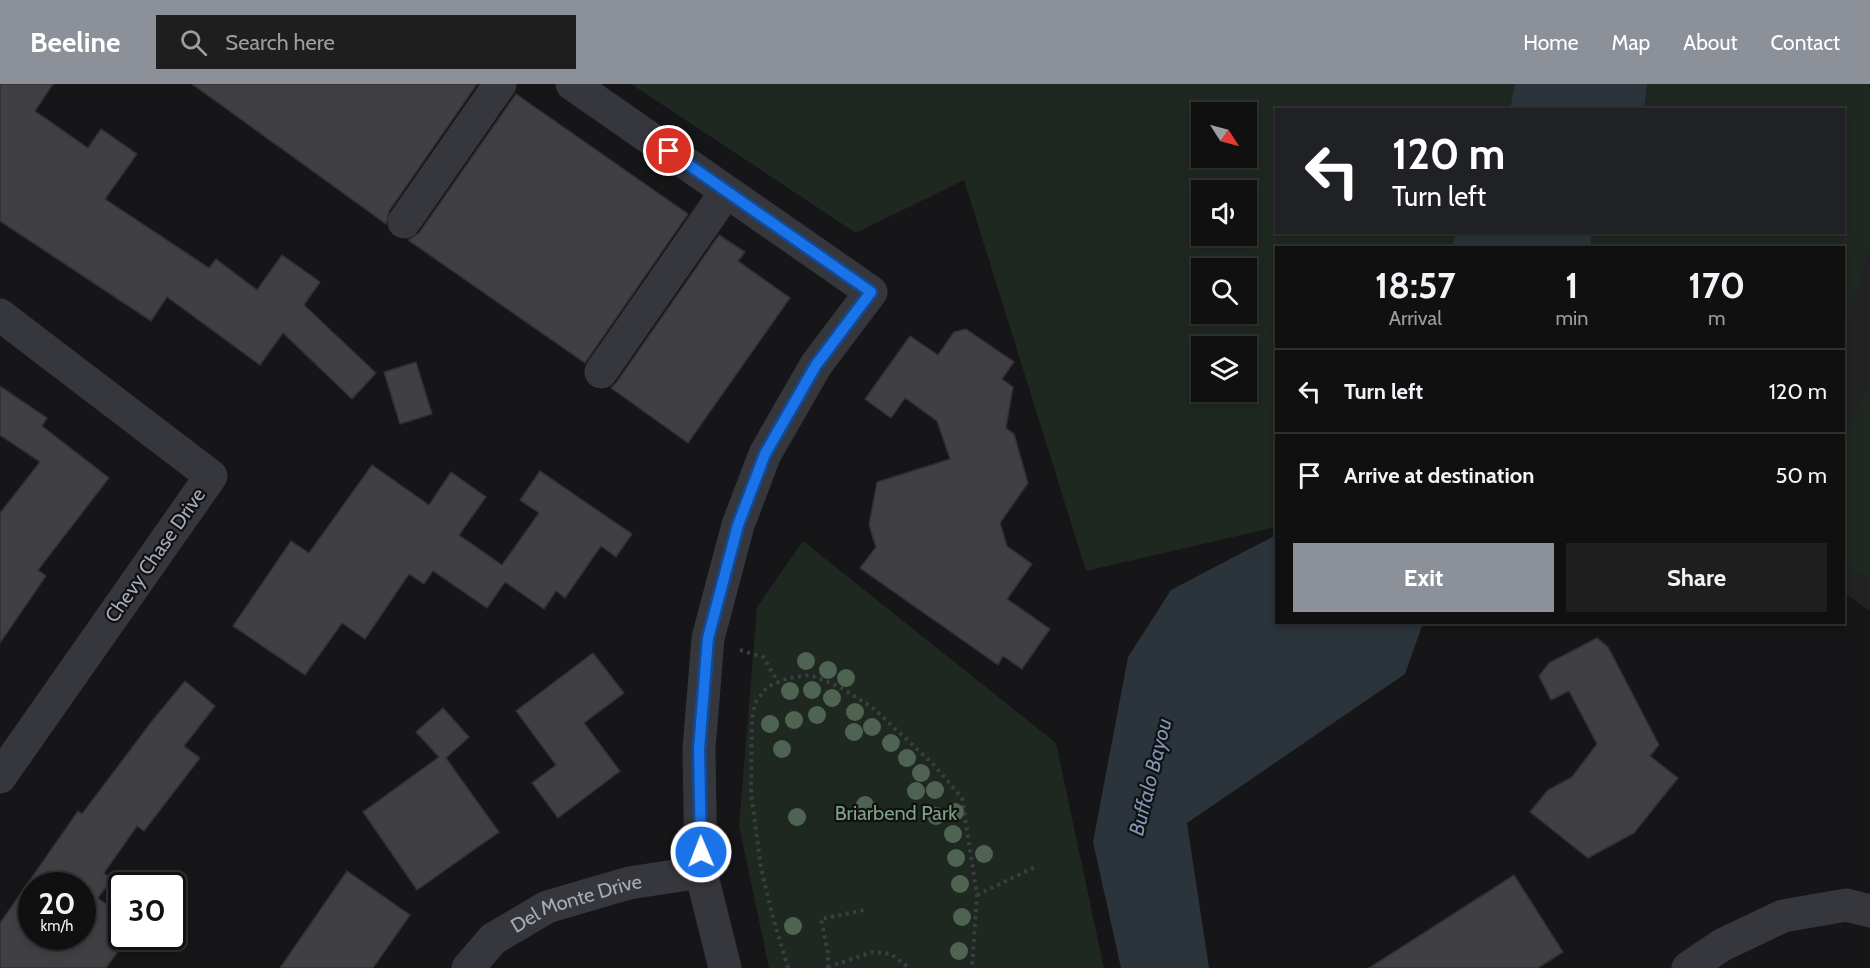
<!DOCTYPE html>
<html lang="en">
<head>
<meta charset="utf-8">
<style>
	:root { --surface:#101011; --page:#1e1e1f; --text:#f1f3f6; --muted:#9c9d9f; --line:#303031; --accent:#8c9099 }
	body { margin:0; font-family:Cabin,sans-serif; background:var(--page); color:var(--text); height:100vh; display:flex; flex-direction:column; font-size:22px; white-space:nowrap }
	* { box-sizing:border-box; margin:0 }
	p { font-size:20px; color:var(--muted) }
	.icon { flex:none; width:33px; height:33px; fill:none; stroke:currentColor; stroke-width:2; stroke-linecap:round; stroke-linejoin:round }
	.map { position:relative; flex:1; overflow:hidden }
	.sheet { position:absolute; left:1275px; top:162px; width:570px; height:378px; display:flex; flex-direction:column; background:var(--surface); border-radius:0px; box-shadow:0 3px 9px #0003,0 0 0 2px var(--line) }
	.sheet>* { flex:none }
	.banner { position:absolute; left:1275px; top:24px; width:570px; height:126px; border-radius:0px; box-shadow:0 3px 9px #0003,0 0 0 2px var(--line); background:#202124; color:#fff; overflow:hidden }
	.needle { width:39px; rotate:126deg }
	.controls { position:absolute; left:1191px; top:18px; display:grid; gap:12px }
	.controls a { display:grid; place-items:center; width:66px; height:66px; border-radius:0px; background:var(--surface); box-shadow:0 3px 9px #0003,0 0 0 2px var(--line); font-size:30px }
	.speed { position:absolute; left:18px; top:788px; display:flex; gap:12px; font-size:30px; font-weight:700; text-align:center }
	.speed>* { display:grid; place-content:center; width:78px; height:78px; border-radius:50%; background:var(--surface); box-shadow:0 3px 9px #0003,0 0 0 2px var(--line); line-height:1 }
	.speed small { font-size:15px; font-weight:400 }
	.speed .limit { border:3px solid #111; border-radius:9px; background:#fff; color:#111 }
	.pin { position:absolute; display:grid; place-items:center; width:51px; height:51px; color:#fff; margin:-26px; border:3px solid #fff; border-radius:50%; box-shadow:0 2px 6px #0007 }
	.me { position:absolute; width:66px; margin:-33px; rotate:359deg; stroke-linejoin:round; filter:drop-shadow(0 0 4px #0008) }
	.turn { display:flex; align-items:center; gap:21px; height:126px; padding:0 18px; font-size:27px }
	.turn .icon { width:78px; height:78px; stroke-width:2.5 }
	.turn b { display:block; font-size:42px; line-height:51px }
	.eta { display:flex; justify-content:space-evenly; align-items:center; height:102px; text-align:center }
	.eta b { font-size:36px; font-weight:800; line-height:42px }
	.primary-button { display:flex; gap:12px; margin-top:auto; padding:12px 18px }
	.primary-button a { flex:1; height:69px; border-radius:0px; background:var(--accent); color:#fff; font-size:24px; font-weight:800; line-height:69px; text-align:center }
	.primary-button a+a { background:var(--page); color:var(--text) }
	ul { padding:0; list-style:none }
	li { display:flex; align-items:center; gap:18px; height:84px; padding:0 18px; border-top:2px solid var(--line) }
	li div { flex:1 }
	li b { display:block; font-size:22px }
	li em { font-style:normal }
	header { display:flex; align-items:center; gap:36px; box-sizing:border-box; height:84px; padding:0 30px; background:var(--accent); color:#fff }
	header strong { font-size:28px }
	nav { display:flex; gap:33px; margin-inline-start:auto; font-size:21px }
	.search { width:420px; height:54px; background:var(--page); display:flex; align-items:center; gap:15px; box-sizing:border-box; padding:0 21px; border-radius:0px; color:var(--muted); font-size:22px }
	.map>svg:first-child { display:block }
	.built { fill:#222124 }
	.green { fill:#1f2721; fill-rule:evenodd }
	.water { fill:#2b333b }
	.building { fill:#404044; stroke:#302f33; stroke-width:1.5; fill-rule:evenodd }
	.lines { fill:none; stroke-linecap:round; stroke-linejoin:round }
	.path { stroke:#3c3e43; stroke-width:4; stroke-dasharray:3 4.5; stroke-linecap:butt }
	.minor { stroke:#36373c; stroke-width:33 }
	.tree { fill:#4f6352 }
	.route-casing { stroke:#114b97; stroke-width:15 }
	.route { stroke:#1a73e8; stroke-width:10 }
	.labels { text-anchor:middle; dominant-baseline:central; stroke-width:4.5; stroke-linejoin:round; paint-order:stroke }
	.street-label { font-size:20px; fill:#a7abb8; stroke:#111012 }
	.park-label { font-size:20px; fill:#7ea383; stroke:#111012 }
	.water-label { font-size:21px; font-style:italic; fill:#7e96b3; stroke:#111012 }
</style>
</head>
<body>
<header>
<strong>Beeline</strong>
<div class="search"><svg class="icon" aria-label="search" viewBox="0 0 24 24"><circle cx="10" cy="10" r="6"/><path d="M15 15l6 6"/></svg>Search here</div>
<nav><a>Home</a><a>Map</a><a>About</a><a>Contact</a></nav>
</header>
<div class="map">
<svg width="1870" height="884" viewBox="0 0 1870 884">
	<rect width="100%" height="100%" fill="#161517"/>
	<polygon class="built" points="1870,0 1870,527 1844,509 1844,164 1590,164 1844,148 1844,26"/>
	<g class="green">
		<path d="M631,0H1870V163L1844,248V164H1276V443L1086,487L964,96L856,149ZM1276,26H1844V148H1276ZM1202,28H1246V74H1202ZM1202,106H1246V152H1202ZM1202,184H1246V230H1202ZM1202,262H1246V308H1202Z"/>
		<polygon points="1870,292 1870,494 1844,480 1844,349 1854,335"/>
		<polygon points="803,457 1056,659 1104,884 769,884 739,742 757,523"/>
	</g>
	<g class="water">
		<polygon points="1515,0 1647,0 1644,25 1510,25"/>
		<polygon points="1458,148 1592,148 1592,149 1590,163 1451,163"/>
		<polygon points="1276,451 1276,538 1423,539 1405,590 1187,739 1209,884 1121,884 1093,758 1128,573 1171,506"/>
	</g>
	<g class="building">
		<polygon points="0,0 53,0 35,27 88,64 101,45 137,70 105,115 209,184 216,175 257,206 282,171 320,198 304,221 376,289 352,315 283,249 260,281 167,213 151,237 0,137"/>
		<polygon points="192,0 477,0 389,127 386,140"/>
		<polygon points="516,10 688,130 585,279 408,156 419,149"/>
		<polygon points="719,151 745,168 738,177 790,214 688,359 611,304 616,299"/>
		<polygon points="966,245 1014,278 1002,295 1013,303 1006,344 1014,350 1028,399 1000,439 1007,462 1032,480 1007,515 1050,545 1022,585 1003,572 998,581 860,484 876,463 869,441 877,398 950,375 937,337 905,314 891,334 865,315 910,252 938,271 954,248"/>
		<polygon points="416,278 432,330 400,340 384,288"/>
		<polygon points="0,302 47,334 42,342 109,394 38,486 46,492 0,559 0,429 40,378 0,351"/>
		<polygon points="372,381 429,421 451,388 486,413 459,451 502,481 539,429 520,416 540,387 632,450 616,473 601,462 565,514 556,507 544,525 505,498 487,524 433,487 424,500 409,490 365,555 342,539 305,591 233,542 291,457 309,469"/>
		<polygon points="1597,554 1608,563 1659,661 1650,672 1678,694 1634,749 1588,774 1530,728 1548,706 1572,693 1597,660 1569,607 1551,616 1539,592 1549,579"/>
		<polygon points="593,569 624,609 584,639 620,687 558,734 532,699 556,681 516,627"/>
		<path d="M185,597L215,622L184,662L200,674L144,747L137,742L104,789L112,795L98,814L122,831V862L106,884H0V839L78,727L82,730L152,637ZM32,801H82V852H32Z"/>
		<polygon points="443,624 469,653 446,674 499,748 417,806 363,728 439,673 416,648"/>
		<polygon points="347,787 410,831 373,884 280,884"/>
		<polygon points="1514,791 1563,868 1538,884 1369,884"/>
	</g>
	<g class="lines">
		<g class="path">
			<polyline points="740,566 763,573 778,598"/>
			<polyline points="977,811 1037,782"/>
			<polyline points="828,883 873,868 891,870 909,884"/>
			<polyline points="788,884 772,830 761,784 751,709 752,636 755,619 767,603 788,594 810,591 840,603 873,624 933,680 962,714 977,811 972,884"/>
			<polyline points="828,884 828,869 821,835 864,826"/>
		</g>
		<g class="minor">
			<polyline points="572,0 871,208 816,281 765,370 738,441 708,554 699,665 701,788 725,884"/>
			<polyline points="404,138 500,0"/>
			<polyline points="0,231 211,392 0,693"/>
			<polyline points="601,288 726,108"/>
			<path id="s1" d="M468,884L493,855L547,823L629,799L701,788"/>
			<polyline points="1688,884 1722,861 1783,832 1846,821 1870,827"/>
		</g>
	</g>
	<g class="tree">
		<circle cx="806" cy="577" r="9"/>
		<circle cx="828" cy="586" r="9"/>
		<circle cx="846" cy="594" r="9"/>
		<circle cx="812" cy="606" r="9"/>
		<circle cx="790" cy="607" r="9"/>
		<circle cx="832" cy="614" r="9"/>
		<circle cx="855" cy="628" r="9"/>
		<circle cx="817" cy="631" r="9"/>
		<circle cx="794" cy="636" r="9"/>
		<circle cx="770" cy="640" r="9"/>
		<circle cx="872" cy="643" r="9"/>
		<circle cx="854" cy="648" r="9"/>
		<circle cx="891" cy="659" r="9"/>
		<circle cx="782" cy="665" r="9"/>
		<circle cx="907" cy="674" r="9"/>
		<circle cx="921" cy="689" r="9"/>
		<circle cx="935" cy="706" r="9"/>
		<circle cx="916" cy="707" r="9"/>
		<circle cx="865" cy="721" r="9"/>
		<circle cx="955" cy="728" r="9"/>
		<circle cx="936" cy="732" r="9"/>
		<circle cx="797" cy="733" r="9"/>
		<circle cx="953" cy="750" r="9"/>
		<circle cx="984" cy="770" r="9"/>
		<circle cx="956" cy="774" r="9"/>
		<circle cx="960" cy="800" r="9"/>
		<circle cx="962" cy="833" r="9"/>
		<circle cx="793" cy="842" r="9"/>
		<circle cx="959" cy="867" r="9"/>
	</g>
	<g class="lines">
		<defs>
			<polyline id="route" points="669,67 871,208 816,281 765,370 738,441 708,554 699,665 701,768"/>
		</defs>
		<use href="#route" class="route-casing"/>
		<use href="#route" class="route"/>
	</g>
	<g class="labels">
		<g class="street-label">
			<text transform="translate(155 471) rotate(-55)">Chevy Chase Drive</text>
			<text stroke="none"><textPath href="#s1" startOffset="130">Del Monte Drive</textPath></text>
		</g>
		<g class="park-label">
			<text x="896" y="729">Briarbend Park</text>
		</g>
		<g class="water-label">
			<text transform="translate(1150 693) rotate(-76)">Buffalo Bayou</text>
		</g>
	</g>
</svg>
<div class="controls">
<a><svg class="needle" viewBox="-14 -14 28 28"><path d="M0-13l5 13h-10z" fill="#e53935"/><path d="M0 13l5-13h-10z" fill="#9c9d9f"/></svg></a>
<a><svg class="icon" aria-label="sound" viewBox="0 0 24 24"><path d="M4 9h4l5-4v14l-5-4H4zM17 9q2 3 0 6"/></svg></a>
<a><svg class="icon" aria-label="search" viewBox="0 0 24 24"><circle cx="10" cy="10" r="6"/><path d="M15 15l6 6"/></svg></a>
<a><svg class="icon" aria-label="layers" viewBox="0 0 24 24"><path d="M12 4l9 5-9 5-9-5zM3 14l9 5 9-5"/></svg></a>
</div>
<div class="speed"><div>20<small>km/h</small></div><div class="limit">30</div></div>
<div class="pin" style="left:669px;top:67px;background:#d93025"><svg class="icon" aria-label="arrive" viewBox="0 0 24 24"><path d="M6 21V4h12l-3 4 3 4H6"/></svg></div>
<svg class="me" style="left:701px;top:768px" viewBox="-20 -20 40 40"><circle r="17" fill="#1a73e8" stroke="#fff" stroke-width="3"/><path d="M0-11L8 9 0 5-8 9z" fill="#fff"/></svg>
<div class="banner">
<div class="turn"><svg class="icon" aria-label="left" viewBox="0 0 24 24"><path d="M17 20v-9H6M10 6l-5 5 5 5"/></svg><div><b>120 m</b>Turn left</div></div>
</div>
<section class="sheet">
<div class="eta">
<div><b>18:57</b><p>Arrival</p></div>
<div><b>1</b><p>min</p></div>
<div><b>170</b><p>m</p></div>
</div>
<ul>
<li><svg class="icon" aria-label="left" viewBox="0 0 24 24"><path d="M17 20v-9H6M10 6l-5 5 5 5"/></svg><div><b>Turn left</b></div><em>120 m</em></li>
<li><svg class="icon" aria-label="arrive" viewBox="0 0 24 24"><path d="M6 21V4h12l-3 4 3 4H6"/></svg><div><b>Arrive at destination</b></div><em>50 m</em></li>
</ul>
<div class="primary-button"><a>Exit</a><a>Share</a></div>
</section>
</div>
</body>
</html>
